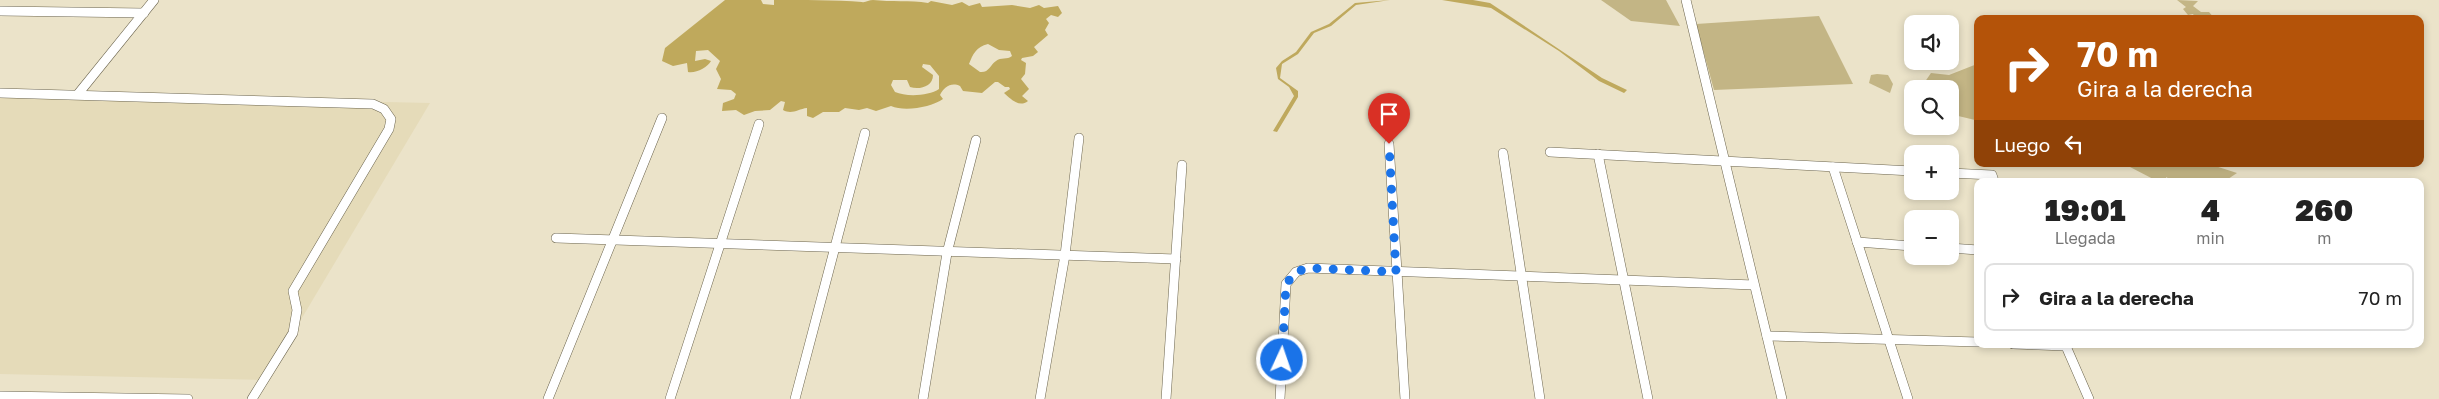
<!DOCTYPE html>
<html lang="es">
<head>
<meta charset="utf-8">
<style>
	:root { --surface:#fff; --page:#f2f2f2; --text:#222; --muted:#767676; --line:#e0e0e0 }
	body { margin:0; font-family:"Golos Text",sans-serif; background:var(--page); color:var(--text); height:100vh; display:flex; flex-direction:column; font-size:19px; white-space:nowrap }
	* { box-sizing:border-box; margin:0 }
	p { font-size:16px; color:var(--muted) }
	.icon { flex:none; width:28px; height:28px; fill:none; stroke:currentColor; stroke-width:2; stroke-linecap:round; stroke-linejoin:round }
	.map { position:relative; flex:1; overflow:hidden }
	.drawer { position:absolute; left:1974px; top:178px; width:450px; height:170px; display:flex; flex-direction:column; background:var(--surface); border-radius:10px; box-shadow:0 2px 8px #0003 }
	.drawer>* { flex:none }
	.banner { position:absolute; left:1974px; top:15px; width:450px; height:152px; border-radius:10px; box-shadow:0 2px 8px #0003; background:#b45309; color:#fff; overflow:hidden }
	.buttons { position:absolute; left:1904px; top:15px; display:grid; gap:10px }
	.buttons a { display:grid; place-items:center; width:55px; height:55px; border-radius:10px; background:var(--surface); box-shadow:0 2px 8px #0003; font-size:25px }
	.pin { position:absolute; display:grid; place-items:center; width:42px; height:42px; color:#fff; margin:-51px -21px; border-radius:50% 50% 50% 0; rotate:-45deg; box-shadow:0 0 5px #0007 }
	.pin .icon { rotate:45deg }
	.me { position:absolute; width:55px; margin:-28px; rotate:3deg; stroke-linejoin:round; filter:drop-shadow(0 0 4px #0008) }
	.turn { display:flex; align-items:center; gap:18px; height:105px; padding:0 20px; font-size:22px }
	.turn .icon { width:65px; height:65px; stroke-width:2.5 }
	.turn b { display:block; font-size:35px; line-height:42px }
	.then { display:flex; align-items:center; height:48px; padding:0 20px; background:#0003; gap:10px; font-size:19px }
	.eta { display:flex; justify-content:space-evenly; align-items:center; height:85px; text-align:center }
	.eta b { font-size:30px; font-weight:800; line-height:35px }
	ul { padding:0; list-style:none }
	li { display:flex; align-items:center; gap:15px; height:68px; margin:0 10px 8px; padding:0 10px; border:2px solid var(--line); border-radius:10px }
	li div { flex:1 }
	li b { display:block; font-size:19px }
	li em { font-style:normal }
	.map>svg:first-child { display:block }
	.built { fill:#e5dbb9 }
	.green { fill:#c3b585 }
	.forest { fill:#bfa95c; fill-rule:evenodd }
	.water { fill:#bfa95d }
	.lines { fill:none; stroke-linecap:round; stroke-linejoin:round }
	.minor-casing { stroke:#6c654e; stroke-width:10 }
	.minor { stroke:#fff; stroke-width:9 }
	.route { stroke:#1a73e8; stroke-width:9; stroke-dasharray:0 16.2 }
</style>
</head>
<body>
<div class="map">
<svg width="2439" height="399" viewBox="0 0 2439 399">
	<rect width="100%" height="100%" fill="#ebe3c9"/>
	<polygon class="built" points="0,93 430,103 265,380 0,374"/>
	<g class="green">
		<polygon points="1601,0 1666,0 1680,26 1631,21"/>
		<polygon points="2177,0 2198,1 2193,6 2201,12 2209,12 2215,19 2196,19 2193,14 2188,15 2183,9 2186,7"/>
		<polygon points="1819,16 1853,84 1714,90 1696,24"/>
		<polygon points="1977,64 1977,106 1974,104 1975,120 1950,114 1950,89 1920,89 1931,73 1949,75"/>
		<polygon points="1877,74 1888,75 1893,84 1890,93 1869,83 1871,75"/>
		<polygon points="2107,164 2209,164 2237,173 2225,181 2173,181 2166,177 2166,181 2157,181 2130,167"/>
	</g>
	<path class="forest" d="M725,0H761L763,4L774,5V0C802,0 836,0 862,2C865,3 869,0 873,0C891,2 910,0 928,3L931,1L952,5L962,2L969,6L980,3L982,7L1012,5L1030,8L1039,5L1044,8L1058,6L1062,13L1058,17L1051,15L1046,19L1049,23L1045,30L1048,35L1034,47L1038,52L1033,56L1022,58L1021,60L1026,63L1025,74L1021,79L1029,89L1022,96L1028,101C1019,108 1011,99 1004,93L1010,89L1009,87H1005L998,82H995L982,93L963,91L960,86C951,82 944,87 940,95L943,99C932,107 905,112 891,106L876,111L867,108L859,110L845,108L839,112H823L813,118L807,116V108C798,109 792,115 783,110L785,102L781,101L770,110L755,111L744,115L736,110L722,111L723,103L734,99L736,94L731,90L717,89L721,79L716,69L720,61L708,50L696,51L695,61L705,59L711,61C708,67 695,74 688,72L687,63L673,66L662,61L665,48ZM988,44L999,50L1010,51L1012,56C1007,60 1001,57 996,61C990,65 989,73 980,72L969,64C973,54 976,47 988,44ZM923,64L930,65L939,76V89C929,96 906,97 895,92L891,85L893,80H907L910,87C919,90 933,87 933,75L922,67Z"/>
	<g class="water">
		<polygon points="1390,0 1356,5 1331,26 1314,33 1298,54 1282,64 1280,78 1298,91 1298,97 1277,132 1273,131 1294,96 1289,87 1278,79 1276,68 1282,61 1296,52 1311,32 1329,24 1355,3"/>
		<polygon points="1442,0 1473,0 1490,3 1602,78 1627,90 1624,93 1599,81 1559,51 1491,8"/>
	</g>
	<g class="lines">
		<defs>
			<g id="minor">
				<polyline points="1686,0 1782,399"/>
				<polyline points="0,11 144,13"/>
				<polyline points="0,93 373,104 384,109 391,119 389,129 293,291 297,310 293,333 252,399"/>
				<polyline points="78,94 154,0"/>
				<polyline points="1389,144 1405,399"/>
				<polyline points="1550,152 1912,171"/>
				<polyline points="1503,153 1540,399"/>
				<polyline points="1598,154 1648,399"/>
				<polyline points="1833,167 1908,399"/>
				<polyline points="1950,173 1992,175 1994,181"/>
				<polyline points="556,238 1176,259"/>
				<polyline points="1857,242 1912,246"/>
				<polyline points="1950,248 1978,250"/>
				<polyline points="1767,336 1978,342"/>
				<polyline points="2013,344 2066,346"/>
				<polyline points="2065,344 2089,399"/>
				<polyline points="0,396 188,399"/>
				<polyline points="548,399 662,118"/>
				<polyline points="670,399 759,124"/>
				<polyline points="795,399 865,133"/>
				<polyline points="923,399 947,253 976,140"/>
				<polyline points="1040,399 1065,255 1079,138"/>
				<polyline points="1166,399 1182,165"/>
				<polyline points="1280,399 1286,284 1296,272 1308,268 1754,285"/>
			</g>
		</defs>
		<use href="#minor" class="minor-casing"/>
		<use href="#minor" class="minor"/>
	</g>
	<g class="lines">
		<polyline class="route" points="1282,360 1286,284 1296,272 1308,268 1396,272 1389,144"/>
	</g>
</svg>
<div class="buttons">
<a><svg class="icon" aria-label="sound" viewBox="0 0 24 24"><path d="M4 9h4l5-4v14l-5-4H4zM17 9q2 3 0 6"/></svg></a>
<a><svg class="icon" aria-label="search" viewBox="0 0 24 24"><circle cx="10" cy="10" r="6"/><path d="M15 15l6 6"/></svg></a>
<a>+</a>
<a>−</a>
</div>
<div class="pin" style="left:1389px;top:144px;background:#d93025"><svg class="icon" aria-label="arrive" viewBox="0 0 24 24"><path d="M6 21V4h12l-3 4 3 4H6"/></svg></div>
<svg class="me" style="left:1282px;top:360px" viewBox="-20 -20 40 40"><circle r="17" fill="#1a73e8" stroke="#fff" stroke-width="3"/><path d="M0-11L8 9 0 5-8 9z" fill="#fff"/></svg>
<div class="banner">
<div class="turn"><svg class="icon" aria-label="right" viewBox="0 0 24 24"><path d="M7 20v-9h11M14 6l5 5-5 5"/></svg><div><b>70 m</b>Gira a la derecha</div></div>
<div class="then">Luego<svg class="icon" aria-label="left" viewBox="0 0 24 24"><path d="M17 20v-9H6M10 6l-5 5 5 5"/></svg></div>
</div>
<section class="drawer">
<div class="eta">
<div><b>19:01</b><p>Llegada</p></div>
<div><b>4</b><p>min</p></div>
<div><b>260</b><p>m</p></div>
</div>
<ul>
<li><svg class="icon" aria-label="right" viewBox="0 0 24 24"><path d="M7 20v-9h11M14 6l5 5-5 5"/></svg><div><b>Gira a la derecha</b></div><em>70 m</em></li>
</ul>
</section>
</div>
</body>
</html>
